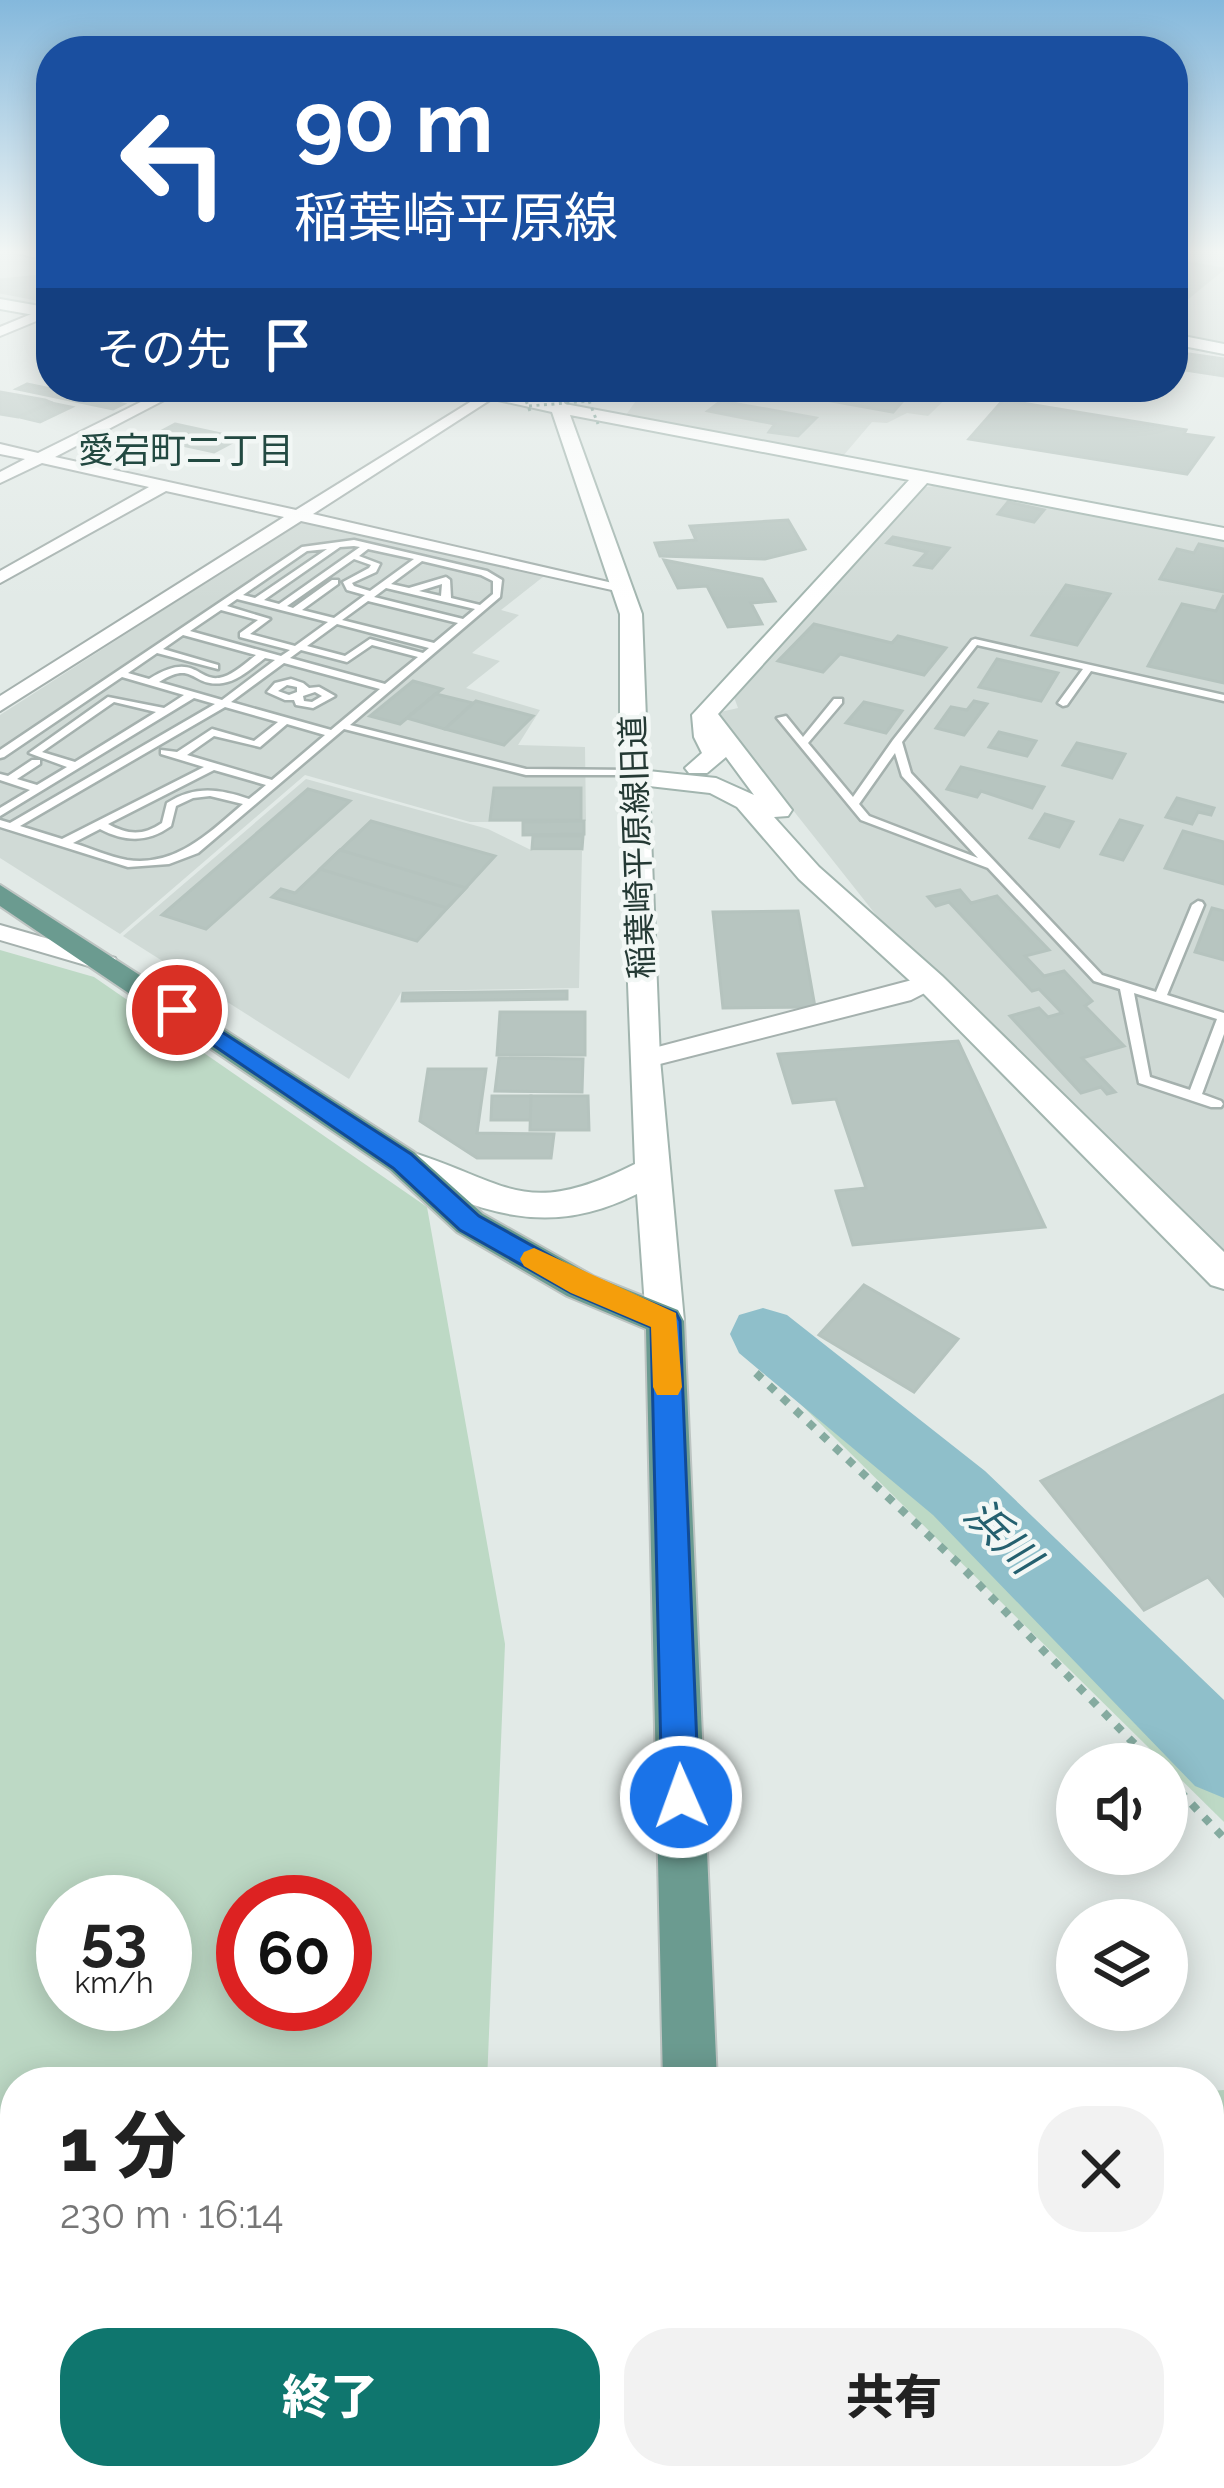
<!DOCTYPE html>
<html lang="ja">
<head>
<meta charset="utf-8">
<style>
	:root { --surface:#fff; --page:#f2f2f2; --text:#222; --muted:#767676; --accent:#0f766e }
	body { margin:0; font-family:Raleway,"Noto Sans JP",sans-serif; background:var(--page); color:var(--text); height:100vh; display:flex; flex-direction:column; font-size:45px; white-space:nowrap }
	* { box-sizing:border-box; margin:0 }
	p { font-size:39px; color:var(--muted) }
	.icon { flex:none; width:66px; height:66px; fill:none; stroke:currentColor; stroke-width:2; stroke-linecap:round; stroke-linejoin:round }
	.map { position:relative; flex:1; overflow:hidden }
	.sheet { position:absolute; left:0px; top:2067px; width:1224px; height:423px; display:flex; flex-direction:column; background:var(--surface); border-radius:48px 48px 0 0; box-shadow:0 6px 30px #0003 }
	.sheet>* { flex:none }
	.hud { position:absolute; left:36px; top:36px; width:1152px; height:366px; border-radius:48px; box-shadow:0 6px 30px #0003; background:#1a4fa0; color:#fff; overflow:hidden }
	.fabs { position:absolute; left:1056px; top:1743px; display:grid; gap:24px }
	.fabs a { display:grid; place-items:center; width:132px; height:132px; border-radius:50%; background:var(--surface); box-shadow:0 6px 30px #0003; font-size:60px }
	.speed { position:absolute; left:36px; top:1875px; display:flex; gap:24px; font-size:60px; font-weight:700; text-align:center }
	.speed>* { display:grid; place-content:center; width:156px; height:156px; border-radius:50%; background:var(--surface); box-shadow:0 6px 30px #0003; line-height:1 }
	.speed small { font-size:30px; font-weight:400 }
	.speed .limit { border:18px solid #d22; background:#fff; color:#111 }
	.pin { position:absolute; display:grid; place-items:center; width:102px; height:102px; color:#fff; margin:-51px; border:6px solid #fff; border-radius:50%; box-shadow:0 3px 12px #0007 }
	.me { position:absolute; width:132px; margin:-66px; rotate:358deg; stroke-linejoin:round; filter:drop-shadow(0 0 9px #0008) }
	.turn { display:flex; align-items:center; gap:42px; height:252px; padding:0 60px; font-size:54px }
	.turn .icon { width:156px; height:156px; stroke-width:2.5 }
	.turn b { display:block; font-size:84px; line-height:102px }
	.then { display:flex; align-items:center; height:114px; padding:0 60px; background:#0003; gap:24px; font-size:45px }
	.round { display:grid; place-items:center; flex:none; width:126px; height:126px; border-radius:48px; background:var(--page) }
	.head { display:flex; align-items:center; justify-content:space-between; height:204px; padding:0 60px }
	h1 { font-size:72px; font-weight:800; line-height:90px }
	.action { display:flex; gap:24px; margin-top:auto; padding:24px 60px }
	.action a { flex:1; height:138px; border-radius:48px; background:var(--accent); color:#fff; font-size:48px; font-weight:800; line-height:138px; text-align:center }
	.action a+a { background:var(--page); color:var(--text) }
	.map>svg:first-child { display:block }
	.built { fill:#d0dad6 }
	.green { fill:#bdd9c5; fill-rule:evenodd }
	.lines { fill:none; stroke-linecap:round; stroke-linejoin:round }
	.river { fill:#8fbfca; fill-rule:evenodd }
	.building { fill:#b7c5c0; stroke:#b5c3be; stroke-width:3 }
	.lane-casing { stroke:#a5b1ae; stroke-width:5 }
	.street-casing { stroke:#a5b1ae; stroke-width:4 }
	.secondary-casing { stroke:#a2b5af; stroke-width:4 }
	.primary-casing { stroke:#bdc4c2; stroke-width:4 }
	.path { stroke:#85aba0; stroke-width:8; stroke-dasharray:8 10; stroke-linecap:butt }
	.lane { fill:#fff; fill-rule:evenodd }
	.street { fill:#fff; fill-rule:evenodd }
	.secondary { fill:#fff; fill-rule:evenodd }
	.primary { fill:#6b9b90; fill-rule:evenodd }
	.path-bridge { stroke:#85aba0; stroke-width:3; stroke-dasharray:3 4.5; stroke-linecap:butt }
	.route { fill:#1a73e8; stroke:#114b97; stroke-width:3 }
	.slow { fill:#f59e0b }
	.labels { text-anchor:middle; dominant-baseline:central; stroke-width:9; stroke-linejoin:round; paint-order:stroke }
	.far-street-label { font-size:33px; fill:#243934; stroke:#f2f7f5 }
	.far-neighbourhood-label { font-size:36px; fill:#224941; stroke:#f2f7f5 }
	.water-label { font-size:42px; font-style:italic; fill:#24606f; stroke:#f2f7f5 }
</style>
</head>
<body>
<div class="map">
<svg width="1224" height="2488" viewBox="0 0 1224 2488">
	<rect width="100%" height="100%" fill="#e2eae7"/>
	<g class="built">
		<polygon points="8,251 51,258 51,310 0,301 0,253"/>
		<polygon points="1173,251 1224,251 1224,346 1173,335"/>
		<polygon points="619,387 958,387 928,416 907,413 887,423 872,422 843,456 626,415 642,392"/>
		<polygon points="934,486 1224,540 1224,1260 880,920 716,713 738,708 734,697 926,487"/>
		<polygon points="314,521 548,573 501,610 519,615 472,653 500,661 466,688 540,710 518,745 585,747 586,821 470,822 305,775 120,934 0,858 0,715 300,522"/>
		<polygon points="306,779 488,829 533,851 582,851 579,988 402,991 349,1079 123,936"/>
	</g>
	<g class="green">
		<path d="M0,950L94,977L427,1207L505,1644L487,2082H15V2475H472L471,2488H0ZM63,1902H165V2004H63ZM243,1902H345V2004H243Z"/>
		<polygon points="764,1344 896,1431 1224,1731 1224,1822 761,1365"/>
		<polygon points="1224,2090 1224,2488 988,2488 986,2475 1209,2475 1209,2091"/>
	</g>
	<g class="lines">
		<polygon class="river" points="763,1308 787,1315 985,1471 1224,1700 1224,1798 1195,1786 933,1515 739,1353 730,1334 739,1315"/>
	</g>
	<g class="building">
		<polygon points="1173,260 1223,269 1174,309"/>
		<polygon points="40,276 51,278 51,302 0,292 0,280"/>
		<polygon points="32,280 51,283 51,292 35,298 1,292"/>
		<polygon points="1189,354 1224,359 1224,376 1178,369"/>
		<polygon points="27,384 123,404 113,409 17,389"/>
		<polygon points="639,387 713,387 699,399"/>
		<polygon points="754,387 821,387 874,397 884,389 909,394 893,412"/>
		<polygon points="0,392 45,400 50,402 18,417 0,414"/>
		<polygon points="1003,400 1186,430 1184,434 1213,438 1187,474 969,439"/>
		<polygon points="721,401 816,418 798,436 769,432 775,424 708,411"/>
		<polygon points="51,403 71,407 40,422 20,417"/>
		<polygon points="175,424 240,438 214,452 149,438"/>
		<polygon points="163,441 183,445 157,459 137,455"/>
		<polygon points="1008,502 1044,510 1034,522 998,514"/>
		<polygon points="788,520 805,549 765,559 660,556 655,543 696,540 690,526"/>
		<polygon points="893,537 949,548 932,568 915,565 927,552 887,543"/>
		<polygon points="1199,544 1224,549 1224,592 1160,579 1177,549 1194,553"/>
		<polygon points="664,560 762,579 775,601 751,603 762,624 728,627 707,586 678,588"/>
		<polygon points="1066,585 1110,594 1077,645 1032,635"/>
		<polygon points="1224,595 1224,683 1148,666 1182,604 1216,611"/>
		<polygon points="814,624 892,643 898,636 946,648 924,675 840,654 823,672 778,661"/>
		<polygon points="997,659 1058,673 1041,701 979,687"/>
		<polygon points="413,681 442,689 400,724 370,716"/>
		<polygon points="436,694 473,703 445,729 407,718"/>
		<polygon points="476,701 533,716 504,745 445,729"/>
		<polygon points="974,701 987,704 964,735 936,728 951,707 967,710"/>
		<polygon points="864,702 902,711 886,733 846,723"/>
		<polygon points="999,732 1036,741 1027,756 989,747"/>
		<polygon points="1077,743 1125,754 1112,778 1063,765"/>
		<polygon points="961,767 1044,787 1032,808 981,791 977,797 947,789"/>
		<polygon points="494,788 581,788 581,820 490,820"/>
		<polygon points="308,789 350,801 206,929 162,915"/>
		<polygon points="1177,798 1214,808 1211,815 1198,812 1192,824 1166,817"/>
		<polygon points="1045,814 1073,822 1059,847 1030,838"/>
		<polygon points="1120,820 1142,826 1123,860 1101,854"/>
		<polygon points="371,821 495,856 417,941 272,897 281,889 295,893"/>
		<polygon points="584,821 584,834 523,835 523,822"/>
		<polygon points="1183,831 1224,842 1224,884 1165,868"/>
		<polygon points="533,836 583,836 582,849 532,849"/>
		<polygon points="340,850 466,888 447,908 320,869"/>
		<polygon points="960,890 971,903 997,896 1049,950 1025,956 1044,976 1064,971 1092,1001 1085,1006 1124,1046 1082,1058 1115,1092 1107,1094 1101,1087 1081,1093 1010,1016 1039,1008 1048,1017 1062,1013 1039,989 1032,991 949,902 936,906 928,897"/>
		<polygon points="1212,908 1224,911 1224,960 1195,952"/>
		<polygon points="798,911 815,1007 723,1008 713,912"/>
		<polygon points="567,991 567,999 402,1001 403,993"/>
		<polygon points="500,1012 585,1012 585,1055 497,1055"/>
		<polygon points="958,1041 1045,1227 853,1245 836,1191 866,1188 836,1099 793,1103 778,1054"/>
		<polygon points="499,1058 583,1059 582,1092 495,1091"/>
		<polygon points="428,1069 486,1069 477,1133 554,1134 551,1158 477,1158 420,1121"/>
		<polygon points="492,1096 531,1096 531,1120 491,1120"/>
		<polygon points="531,1096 588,1096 589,1130 530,1130"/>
		<polygon points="864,1285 958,1339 914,1392 819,1335"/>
		<polygon points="1224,1395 1224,1596 1208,1577 1144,1610 1041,1481"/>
	</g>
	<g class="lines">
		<defs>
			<g id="lane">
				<path d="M354,540L487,571L502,580L500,597L350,725L526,769L633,770L637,771V775H526L344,729L198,853L169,864L128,867L0,827V820L10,823L215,704L194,698L0,816V808L30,790L0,780V774L8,776L32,760H40V764L17,779L37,785L67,767L29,753L108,697L164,708L184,695L122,677L4,757L0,758V750L302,547ZM354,546L360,547L279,604L264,600L340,547ZM327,549L255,598L243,595L307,551ZM368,549L414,559L370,591L354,586L352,583L376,572L380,564L359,556ZM354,559L371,565L369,568L343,582L347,590L365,595L334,618L302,610L338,584V580H332L293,608L287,606ZM422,561L481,575L493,581V594L480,605L451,598L450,580L446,577L409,588L391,584ZM442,584L441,596L419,591ZM386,588L475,609L463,619L374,597ZM237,599L328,622L295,646L250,634L270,619L227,606ZM368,601L458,623L434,643L342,620ZM221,610L258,620L240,633V637L290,650L281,656L190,631ZM337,624L429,648L423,653L370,639L345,656L307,646ZM183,635L256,655C247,662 234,674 223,677C197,685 197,649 149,679L128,673L157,653L218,669V665L163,649ZM372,645L418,657L385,684L290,658L301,650L347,662ZM265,658L275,660L222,700L159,682C195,659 191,688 223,683C238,681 253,667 265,658ZM284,663L380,689L331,730L231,702ZM114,702L156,712L75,762L42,752ZM225,707L278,722L254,741L212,729L177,752L161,750V754L204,767L62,839L20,826ZM287,724L325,735L272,780L187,755L214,736L260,747ZM214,770L266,785L249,799C220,789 195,785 167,803L162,823C143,836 128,835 108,824ZM210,796L243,804C209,833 176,867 127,860C109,857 90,848 73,843L100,829C125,842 147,843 171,826L176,806L193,798Z"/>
				<path d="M975,639L1224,695V701L1091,671L1067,705L1063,706L1058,703L1083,669L977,645L902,742L911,773L1102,975L1156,992L1192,905L1198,901L1202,902L1204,905L1167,995L1224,1013V1034L1202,1094L1221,1101L1223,1104L1221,1107H1211L1139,1083L1120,989L1094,981L988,868L861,820L777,718L786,716L803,737L834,699H842V703L808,743L853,797L893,740L972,640ZM895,753L902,776L978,858L869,816L859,804ZM1134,993L1217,1019L1190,1090L1150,1077Z"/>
				<path d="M291,679L303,683L309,688L319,687L335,696L313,708L296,705L294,700H285L267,692L275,683ZM287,685L297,687V692L289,695L278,691ZM315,692L322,696L312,702L304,701L303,696Z"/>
			</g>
			<g id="street">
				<polygon points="14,251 51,253 51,261 16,253"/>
				<polygon points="41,310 51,310 51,315 0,336 0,327"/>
				<polygon points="171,387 189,387 55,457 296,510 488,391 493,398 313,514 630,587 621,592 301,521 0,711 0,696 284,517 166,491 0,583 0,571 149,487 42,463 0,483 0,472 25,459 0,454 0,444 38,453"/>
				<polygon points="0,925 115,958 118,963 106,971 0,940"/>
				<polygon points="931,975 944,983 911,1000 644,1068 631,1059 635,1053"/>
			</g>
			<g id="secondary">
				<polygon points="0,299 51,308 51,318 0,309"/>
				<polygon points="1173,334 1224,344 1224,354 1173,344"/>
				<path d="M439,387H475L546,400L537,387H555L565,404L1224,528V540L927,483L718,714L792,810L788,816L774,817L819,867L942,976L1224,1252V1289L1211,1285L920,990L799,879L737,807L710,793L649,786L660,1059L684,1321L678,1332L665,1336L652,1332L646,1321L637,1194C545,1240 479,1211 392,1171L387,1162L392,1153L404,1150C508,1181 522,1221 635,1164L620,777V614L552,412ZM570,415L909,480L692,715L694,737L702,753L685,768L689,773H707L726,757L754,795L716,778L648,771L642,614Z"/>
			</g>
			<g id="primary">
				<polygon points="0,885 414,1152 483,1214 593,1276 678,1310 684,1321 717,2082 663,2082 646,1329 567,1296 457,1232 390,1170 0,906"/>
				<rect x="671" y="2475" width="64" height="13"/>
			</g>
		</defs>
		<use href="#lane" class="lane-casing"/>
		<use href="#street" class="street-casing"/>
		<use href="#secondary" class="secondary-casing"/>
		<use href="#primary" class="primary-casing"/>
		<g class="path">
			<polyline points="756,1373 959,1564 1154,1764"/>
			<polyline points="1167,1778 1224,1838"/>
		</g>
		<use href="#lane" class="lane"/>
		<use href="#street" class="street"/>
		<use href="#secondary" class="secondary"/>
		<use href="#primary" class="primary"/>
		<g class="path-bridge">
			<polyline points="521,387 531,414"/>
			<polyline points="589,401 598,424"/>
			<polyline points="529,406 589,401"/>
		</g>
	</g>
	<linearGradient id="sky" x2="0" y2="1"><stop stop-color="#84b8dc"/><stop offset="0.42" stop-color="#f2f6f4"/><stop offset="1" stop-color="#f2f6f4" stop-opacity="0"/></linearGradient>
	<rect width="1224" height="600" fill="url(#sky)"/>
	<polygon class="route" points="177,1003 411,1154 479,1216 590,1278 676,1313 680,1321 699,1797 694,1810 681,1815 668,1810 662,1797 651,1327 571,1293 460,1230 393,1168 169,1015 169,1005"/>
	<polygon class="slow" points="534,1248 676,1313 682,1387 678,1395 657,1395 653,1387 651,1327 571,1293 524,1266 520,1259 524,1252"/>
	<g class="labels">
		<g class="far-street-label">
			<text transform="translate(637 847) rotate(-92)">稲葉崎平原線旧道</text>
		</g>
		<g class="far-neighbourhood-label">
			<text x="186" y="450">愛宕町二丁目</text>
		</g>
		<g class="water-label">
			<text transform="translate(1002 1536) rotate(45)">浜川</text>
		</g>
	</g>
</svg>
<div class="fabs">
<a><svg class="icon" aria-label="sound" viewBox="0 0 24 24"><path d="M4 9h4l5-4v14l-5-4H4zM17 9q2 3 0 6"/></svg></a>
<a><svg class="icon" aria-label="layers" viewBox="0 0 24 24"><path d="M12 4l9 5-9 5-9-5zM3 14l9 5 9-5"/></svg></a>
</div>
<div class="speed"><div>53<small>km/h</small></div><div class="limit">60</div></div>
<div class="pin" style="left:177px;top:1010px;background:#d93025"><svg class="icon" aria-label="arrive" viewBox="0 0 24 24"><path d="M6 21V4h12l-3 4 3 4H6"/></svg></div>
<svg class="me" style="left:681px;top:1797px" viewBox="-20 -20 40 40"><circle r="17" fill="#1a73e8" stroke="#fff" stroke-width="3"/><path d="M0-11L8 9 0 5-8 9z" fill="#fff"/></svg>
<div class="hud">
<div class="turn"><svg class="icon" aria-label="left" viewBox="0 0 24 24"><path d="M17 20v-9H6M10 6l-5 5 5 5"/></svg><div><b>90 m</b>稲葉崎平原線</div></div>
<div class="then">その先<svg class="icon" aria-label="arrive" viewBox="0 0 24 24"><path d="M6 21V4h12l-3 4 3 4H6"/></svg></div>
</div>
<section class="sheet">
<div class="head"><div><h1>1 分</h1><p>230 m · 16:14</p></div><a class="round"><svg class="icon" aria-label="close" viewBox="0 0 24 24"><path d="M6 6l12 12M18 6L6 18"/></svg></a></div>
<div class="action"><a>終了</a><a>共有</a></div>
</section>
</div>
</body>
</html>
